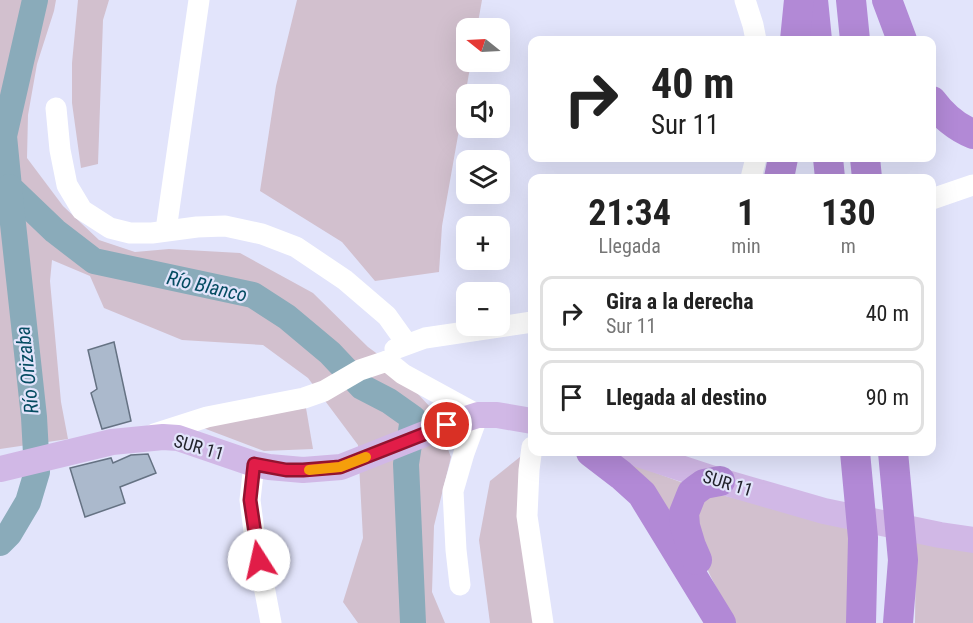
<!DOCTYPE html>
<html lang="es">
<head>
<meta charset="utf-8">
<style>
	:root { --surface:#fff; --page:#f2f2f2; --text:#222; --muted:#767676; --line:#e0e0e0 }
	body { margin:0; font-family:"Roboto Condensed",sans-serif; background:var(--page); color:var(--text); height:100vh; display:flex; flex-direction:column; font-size:22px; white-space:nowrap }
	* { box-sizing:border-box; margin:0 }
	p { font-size:20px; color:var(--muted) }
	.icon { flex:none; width:33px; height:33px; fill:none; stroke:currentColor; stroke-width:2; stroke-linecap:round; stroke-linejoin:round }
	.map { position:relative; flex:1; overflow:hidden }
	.sheet { position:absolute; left:528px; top:174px; width:408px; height:282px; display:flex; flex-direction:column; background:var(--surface); border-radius:12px; box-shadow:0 6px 24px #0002 }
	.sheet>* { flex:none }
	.top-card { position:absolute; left:528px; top:36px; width:408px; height:126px; border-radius:12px; box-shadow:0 6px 24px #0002; background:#fff; color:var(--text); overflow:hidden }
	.needle { width:39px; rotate:288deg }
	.controls { position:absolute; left:456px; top:18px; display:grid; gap:12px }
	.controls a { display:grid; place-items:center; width:54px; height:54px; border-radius:12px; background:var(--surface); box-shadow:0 6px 24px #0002; font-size:30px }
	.pin { position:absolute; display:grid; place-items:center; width:51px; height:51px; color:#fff; margin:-26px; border:3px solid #fff; border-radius:50%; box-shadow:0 2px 6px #0007 }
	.me { position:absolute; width:66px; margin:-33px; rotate:350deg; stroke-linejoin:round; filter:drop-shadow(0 0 4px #0008) }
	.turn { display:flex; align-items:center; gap:21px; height:126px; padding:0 24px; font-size:27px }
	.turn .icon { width:78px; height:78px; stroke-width:2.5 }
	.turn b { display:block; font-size:42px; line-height:51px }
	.eta { display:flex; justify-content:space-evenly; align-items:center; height:102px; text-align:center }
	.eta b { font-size:36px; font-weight:700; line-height:42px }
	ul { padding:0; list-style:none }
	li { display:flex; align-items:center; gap:18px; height:75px; margin:0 12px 9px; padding:0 12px; border:3px solid var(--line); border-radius:12px }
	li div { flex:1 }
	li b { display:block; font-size:22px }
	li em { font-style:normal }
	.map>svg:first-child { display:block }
	.green { fill:#d2c0ce }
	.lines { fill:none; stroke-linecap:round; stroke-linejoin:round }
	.river { stroke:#8aabba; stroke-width:26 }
	.building { fill:#abb9cc; stroke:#657283; stroke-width:1.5 }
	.minor { stroke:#fff; stroke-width:21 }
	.major { stroke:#d1b8e6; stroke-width:26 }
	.highway { stroke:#b289d6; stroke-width:30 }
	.route-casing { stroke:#92132f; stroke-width:15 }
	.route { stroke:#e11d48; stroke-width:10 }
	.slow { stroke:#f59e0b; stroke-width:10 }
	.labels { text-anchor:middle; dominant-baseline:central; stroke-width:4.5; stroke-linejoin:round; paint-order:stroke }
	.street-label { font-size:18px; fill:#23242d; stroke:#e2e4fb }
	.water-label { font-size:20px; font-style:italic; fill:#054c62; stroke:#e2e4fb }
</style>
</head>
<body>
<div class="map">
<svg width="973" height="623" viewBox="0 0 973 623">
	<rect width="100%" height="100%" fill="#e2e4fb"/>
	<g class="green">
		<polygon points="0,0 56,0 54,11 37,64 28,115 27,158 63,206 99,240 135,252 169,249 240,253 313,293 368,347 387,361 432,409 451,457 434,526 432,592 445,623 358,623 343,602 363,538 358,445 308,378 263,345 182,340 104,308 90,276 52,260 50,281 61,402 68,439 0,449"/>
		<polygon points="78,0 109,0 103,20 98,164 81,168 72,103 72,63"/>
		<polygon points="297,0 482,0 477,28 466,28 466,62 471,62 442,226 439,272 375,281 342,242 260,191 276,86"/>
		<polygon points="306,408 313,449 264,451 198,426"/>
		<polygon points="525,453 535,623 490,623 479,540 490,481"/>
		<polygon points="602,453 686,484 674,518"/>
		<polygon points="714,493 855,529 849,623 734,623 710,575 692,533 695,502"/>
		<polygon points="916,541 973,550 973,623 915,623"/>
	</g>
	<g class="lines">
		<g class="river">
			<polyline points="35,0 4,136 9,187 55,231 94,261 253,295 287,317 330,353 362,387 389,401 413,418 406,464 413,623"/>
			<polyline points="0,543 9,534 28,502 37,472 34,417 9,187"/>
		</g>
	</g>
	<g class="building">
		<polygon points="114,342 131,421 102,429 91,393 97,389 88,350"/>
		<polygon points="148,454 156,473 120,487 125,503 85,517 70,468 111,458 113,463 131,455"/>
	</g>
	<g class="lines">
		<g class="minor">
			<polyline points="745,0 753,25 756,40"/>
			<polyline points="56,108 60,150 67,185 82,210 110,228 130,233 152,233 197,227 225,226 262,234 296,247 345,280 387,316 407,344"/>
			<polyline points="751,178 756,158"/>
			<polyline points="932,199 973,185"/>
			<polyline points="166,230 199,0"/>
			<polyline points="395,349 425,338 532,322"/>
			<polyline points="387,361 403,374 478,415 464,453 453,491 456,550 460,585"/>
			<polyline points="154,434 207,417 304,398 324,391 360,370 387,361"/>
			<polyline points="532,447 529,470 527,516 543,623"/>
			<polyline points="254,464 250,500 255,539 271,623"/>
		</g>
		<g class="major">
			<polyline points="632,452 720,481 824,511 940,535 973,540"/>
			<polyline points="0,469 112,442 163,437 178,438 254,464 269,467 303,470 341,467 447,425 478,415 497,415 532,421"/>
		</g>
		<g class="highway">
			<polyline points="813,0 817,40"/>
			<polyline points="851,0 855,40"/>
			<polyline points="887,0 902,40"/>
			<polyline points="795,40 799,0"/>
			<path d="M932,101C943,116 956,127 973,134"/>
			<polyline points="828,158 830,178"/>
			<polyline points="865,158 867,178"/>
			<polyline points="779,178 783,158"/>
			<polyline points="591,452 621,475 642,494 721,623"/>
			<polyline points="855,452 863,538 861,623"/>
			<polyline points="893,452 903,560 898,623"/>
			<polyline points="697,560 691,546 685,526 684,513 692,493 697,489 704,484 720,481"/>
		</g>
	</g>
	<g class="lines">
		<defs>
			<polyline id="route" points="259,560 250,500 254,464 286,470 303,470 340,467 447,425"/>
		</defs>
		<use href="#route" class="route-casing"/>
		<use href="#route" class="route"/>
		<polyline class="slow" points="309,470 340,467 366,457"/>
	</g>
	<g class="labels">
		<g class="street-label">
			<text transform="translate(199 447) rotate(16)">SUR 11</text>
			<text transform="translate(728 483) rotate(17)">SUR 11</text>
		</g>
		<g class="water-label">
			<text transform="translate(207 286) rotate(13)">Río Blanco</text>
			<text transform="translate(27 370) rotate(-96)">Río Orizaba</text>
		</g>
	</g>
</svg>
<div class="controls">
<a><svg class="needle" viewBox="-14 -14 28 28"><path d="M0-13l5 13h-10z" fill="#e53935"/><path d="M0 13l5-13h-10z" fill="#767676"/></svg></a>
<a><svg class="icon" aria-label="sound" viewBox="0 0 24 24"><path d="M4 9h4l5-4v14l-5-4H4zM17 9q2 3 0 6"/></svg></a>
<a><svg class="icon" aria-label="layers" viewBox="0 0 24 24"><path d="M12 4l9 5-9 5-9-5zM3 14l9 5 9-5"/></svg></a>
<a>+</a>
<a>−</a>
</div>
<div class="pin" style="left:447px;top:425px;background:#d93025"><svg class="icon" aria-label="arrive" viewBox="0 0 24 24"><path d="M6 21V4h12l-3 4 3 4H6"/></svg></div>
<svg class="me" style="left:259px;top:560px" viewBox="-20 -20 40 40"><circle r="19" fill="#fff"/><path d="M0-13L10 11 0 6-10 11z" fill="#e11d48"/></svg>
<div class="top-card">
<div class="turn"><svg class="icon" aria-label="right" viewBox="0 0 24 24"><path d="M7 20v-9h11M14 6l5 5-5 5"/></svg><div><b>40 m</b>Sur 11</div></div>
</div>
<section class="sheet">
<div class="eta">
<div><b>21:34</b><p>Llegada</p></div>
<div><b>1</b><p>min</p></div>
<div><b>130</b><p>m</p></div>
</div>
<ul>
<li><svg class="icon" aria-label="right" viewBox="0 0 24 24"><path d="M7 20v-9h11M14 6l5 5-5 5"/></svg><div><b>Gira a la derecha</b><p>Sur 11</p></div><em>40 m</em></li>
<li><svg class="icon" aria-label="arrive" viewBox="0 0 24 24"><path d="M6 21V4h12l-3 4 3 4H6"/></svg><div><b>Llegada al destino</b></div><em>90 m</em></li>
</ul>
</section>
</div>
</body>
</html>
